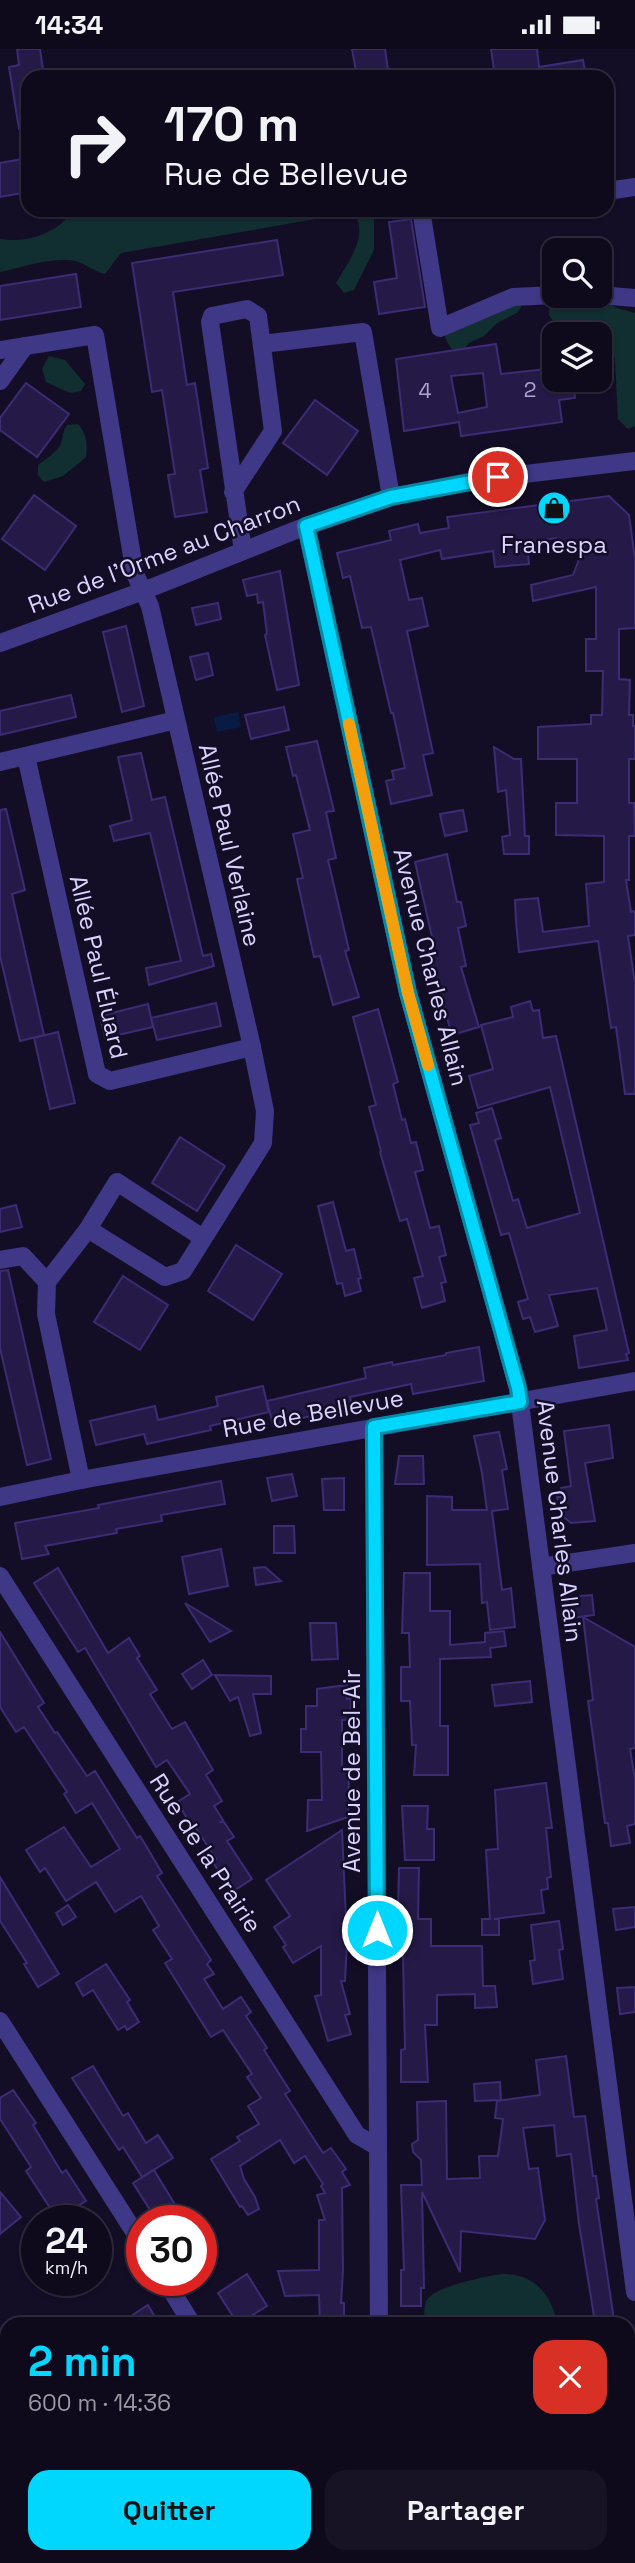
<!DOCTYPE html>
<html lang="fr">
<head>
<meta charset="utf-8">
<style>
	:root { --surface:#0e0a1c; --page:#171325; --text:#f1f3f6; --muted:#9b9aa3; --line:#2e2b3b; --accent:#00d7fe }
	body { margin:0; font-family:"Space Grotesk",sans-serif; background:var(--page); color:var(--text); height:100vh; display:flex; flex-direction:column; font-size:26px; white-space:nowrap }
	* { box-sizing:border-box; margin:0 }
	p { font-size:23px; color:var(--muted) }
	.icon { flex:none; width:38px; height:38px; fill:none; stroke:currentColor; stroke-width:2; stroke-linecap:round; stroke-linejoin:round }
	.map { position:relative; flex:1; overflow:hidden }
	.panel { position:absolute; left:0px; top:2268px; width:635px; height:247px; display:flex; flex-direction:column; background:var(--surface); border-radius:21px 21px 0 0; box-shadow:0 2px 5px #0004,0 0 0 2px var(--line) }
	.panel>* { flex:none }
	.top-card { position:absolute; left:21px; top:21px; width:593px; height:147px; border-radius:21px; box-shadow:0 2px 5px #0004,0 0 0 2px var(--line); background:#0e0a1c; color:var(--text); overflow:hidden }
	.tools { position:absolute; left:542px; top:189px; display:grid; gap:14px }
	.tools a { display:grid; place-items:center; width:70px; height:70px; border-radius:14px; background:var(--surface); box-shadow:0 2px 5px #0004,0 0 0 2px var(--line); font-size:35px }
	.speed { position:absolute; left:21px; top:2156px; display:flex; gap:14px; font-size:35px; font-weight:700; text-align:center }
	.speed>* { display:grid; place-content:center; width:91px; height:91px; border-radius:50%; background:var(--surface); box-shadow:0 2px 5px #0004,0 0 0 2px var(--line); line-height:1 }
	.speed small { font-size:18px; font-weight:400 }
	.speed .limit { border:10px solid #d22; background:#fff; color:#111 }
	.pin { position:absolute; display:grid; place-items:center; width:60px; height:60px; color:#fff; margin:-30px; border:4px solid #fff; border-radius:50%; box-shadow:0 2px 7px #0007 }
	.me { position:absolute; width:77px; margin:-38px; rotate:0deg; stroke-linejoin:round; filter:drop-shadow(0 0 5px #0008) }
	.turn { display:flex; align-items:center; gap:24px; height:147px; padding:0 28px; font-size:32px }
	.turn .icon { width:91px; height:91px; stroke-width:2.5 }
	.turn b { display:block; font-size:49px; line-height:60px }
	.round { display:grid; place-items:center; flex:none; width:74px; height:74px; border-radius:21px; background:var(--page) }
	.overview { display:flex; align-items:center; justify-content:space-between; height:119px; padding:0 28px }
	h1 { font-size:42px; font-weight:800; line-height:52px; color:var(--accent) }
	.button { display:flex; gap:14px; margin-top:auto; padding:14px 28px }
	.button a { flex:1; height:80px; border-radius:21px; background:var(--accent); color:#111; font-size:28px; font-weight:800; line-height:80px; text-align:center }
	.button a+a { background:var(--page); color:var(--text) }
	.status { display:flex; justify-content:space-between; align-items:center; height:49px; padding:0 35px; background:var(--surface); direction:ltr }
	.status svg { height:19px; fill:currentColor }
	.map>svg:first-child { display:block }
	.green { fill:#112f30 }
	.water { fill:#081b45 }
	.building { fill:#251a47; stroke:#3d2b74; stroke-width:2; fill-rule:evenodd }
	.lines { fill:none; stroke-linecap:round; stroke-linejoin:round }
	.minor { stroke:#3f3886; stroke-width:18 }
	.route-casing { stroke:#008ca5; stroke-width:18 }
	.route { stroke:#00d7fe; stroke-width:12 }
	.slow { stroke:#f59e0b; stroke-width:12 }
	.labels { text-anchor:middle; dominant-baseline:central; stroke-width:5; stroke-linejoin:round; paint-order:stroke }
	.number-label { font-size:21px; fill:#ada5d1 }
	.poi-label { font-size:24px; fill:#dad3ff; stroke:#130e26 }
	.street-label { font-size:24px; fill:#dad3ff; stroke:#130e26 }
</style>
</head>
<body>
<div class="status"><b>14:34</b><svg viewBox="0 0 49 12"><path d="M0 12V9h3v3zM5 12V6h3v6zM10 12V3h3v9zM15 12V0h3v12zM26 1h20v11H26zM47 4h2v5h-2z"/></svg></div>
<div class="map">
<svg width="635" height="2514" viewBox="0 0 635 2514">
	<rect width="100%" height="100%" fill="#130e26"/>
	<g class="green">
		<path d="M74,161H374V201L354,241L344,244L336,234C348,213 367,190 356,167L344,165L121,204L105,225C91,222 83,211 68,211C46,210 22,218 0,223V190C30,194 56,185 74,161Z"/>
		<path d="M586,247L597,248L617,259L635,264V377L628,380L618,370L615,311L606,276C593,271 588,273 581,285H562L549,266V257Z"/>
		<path d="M520,251L521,258L517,264L497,274L484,287L469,294L461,304C450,302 447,294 444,284Z"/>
		<polygon points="49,307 65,311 85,335 81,342 70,344 46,333 42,320"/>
		<path d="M78,375C87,385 87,394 86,408L63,427L44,433L38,426V416C45,410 58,403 61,394C63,387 63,383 67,376Z"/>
		<path d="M502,2225C533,2224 552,2245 557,2275H424C424,2268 424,2258 426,2252C432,2238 487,2227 502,2225Z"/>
	</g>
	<polygon class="water" points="238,663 241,678 217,683 214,668"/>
	<g class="building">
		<polygon points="17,0 40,0 44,28 28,28 28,80 19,80 9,18 19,16"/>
		<polygon points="352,0 385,0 389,28 357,28"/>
		<polygon points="491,0 537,0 539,18 583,11 586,28 495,28"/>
		<polygon points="28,109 28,143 0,148 0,114"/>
		<polygon points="411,170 425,258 379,265 374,233 397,229 389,173"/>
		<polygon points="277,191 283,226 173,243 187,336 195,334 208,419 200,421 207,463 175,468 168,426 175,425 162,341 152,343 132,214"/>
		<polygon points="76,225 81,258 0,271 0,237"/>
		<path d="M496,295L501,325L555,319V331H573L575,349L559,351L562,373L461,387L459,373L404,382L396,310ZM483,324L487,358L458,364L451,327Z"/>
		<polygon points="26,334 69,365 37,408 0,381 0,369"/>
		<polygon points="315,351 358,382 327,426 283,394"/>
		<polygon points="34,446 76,477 45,521 2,490"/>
		<polygon points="609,447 629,466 635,510 635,579 619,580 619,630 630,631 629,666 633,666 633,677 635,677 635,710 629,710 629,754 634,754 635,787 629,787 629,831 626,831 631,863 635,862 635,886 628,887 635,935 635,1045 625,1045 616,978 611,979 598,892 519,903 516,873 515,851 538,849 543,883 589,877 586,835 604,833 604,787 556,786 556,754 577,754 577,710 538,710 538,678 591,675 591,666 602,666 603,622 586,622 586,590 596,590 596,538 533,552 531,536 573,526 586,492 557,495 556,489 527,493 529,515 495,518 493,502 442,510 440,501 400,511 409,551 422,549 428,577 407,582 433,704 423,706 432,746 391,755 386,732 394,730 392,722 405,719 393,664 391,664 371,578 362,579 350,527 343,529 337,504 391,491 389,482 418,475 420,484 449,479 447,468"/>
		<polygon points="280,522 299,636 277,641 265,586 267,585 263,553 258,554 257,545 247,547 243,531"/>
		<polygon points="218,554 221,570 196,576 192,559"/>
		<polygon points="126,577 144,657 122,663 103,583"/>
		<polygon points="208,604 213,626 196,631 190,608"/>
		<polygon points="71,646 76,668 0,686 0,662"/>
		<polygon points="284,658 289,681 251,690 245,666"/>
		<polygon points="317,692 334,762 326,763 336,809 328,811 349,901 345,902 359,948 333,956 320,907 314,908 297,830 303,829 293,785 310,781 296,726 293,727 286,698"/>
		<polygon points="494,698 514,710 521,710 525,787 529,787 529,805 504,805 502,788 510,786 506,741 498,743"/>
		<polygon points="141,704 152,751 165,748 203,907 211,905 214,917 149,936 146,919 181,912 150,784 114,792 110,777 132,771 118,708"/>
		<polygon points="6,760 25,841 12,845 44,986 20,992 0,907 0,761"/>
		<polygon points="463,761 467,782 445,787 440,765"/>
		<polygon points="447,805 457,853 461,853 466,877 458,879 466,917 461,918 479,978 452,986 437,935 429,898 434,897 415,813"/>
		<polygon points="530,952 533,962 539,961 543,989 556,987 629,1304 626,1305 628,1311 579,1319 574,1287 607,1281 597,1239 549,1246 558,1277 535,1283 530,1268 523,1270 518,1253 528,1250 509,1184 501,1186 470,1076 479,1074 476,1064 492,1059 501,1089 495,1091 513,1152 518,1150 527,1179 580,1164 550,1038 478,1059 469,1027 493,1020 481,976 513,968 511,958"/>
		<polygon points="216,954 221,977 157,991 151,969"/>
		<polygon points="148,955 153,978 105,989 100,967"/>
		<polygon points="378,960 398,1033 393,1035 402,1071 405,1070 411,1094 416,1093 423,1121 415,1123 430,1179 439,1177 446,1206 439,1208 446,1233 441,1234 445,1252 422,1259 414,1229 423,1227 407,1170 400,1172 380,1103 381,1102 369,1058 376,1056 353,968"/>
		<polygon points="58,983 75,1054 50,1060 34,989"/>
		<polygon points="180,1088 225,1117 197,1162 152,1134"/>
		<polygon points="333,1153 346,1202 354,1200 361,1229 358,1230 361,1242 345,1247 342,1234 337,1235 318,1157"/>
		<polygon points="16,1156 22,1178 0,1183 0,1160"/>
		<polygon points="236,1196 282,1225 253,1271 208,1242"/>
		<polygon points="8,1221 51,1410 27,1416 0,1299 0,1222"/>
		<polygon points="123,1227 168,1256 140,1301 94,1273"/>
		<polygon points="479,1298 484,1332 413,1345 411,1335 350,1348 352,1357 273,1376 267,1352 366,1329 364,1319 392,1313 393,1316 446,1306 446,1304"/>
		<polygon points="263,1337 269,1363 210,1377 211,1381 147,1395 144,1385 96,1396 90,1372 155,1357 158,1371 218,1357 216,1348"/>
		<polygon points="609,1376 613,1409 585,1414 595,1472 571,1474 561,1466 557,1448 563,1448 561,1439 571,1437 564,1382"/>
		<polygon points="499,1383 507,1420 502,1421 508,1460 492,1462 502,1541 511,1539 515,1578 490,1581 487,1553 482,1554 480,1515 427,1516 427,1447 452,1448 452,1461 487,1461 482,1424 474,1387"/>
		<polygon points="399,1407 423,1407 424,1435 395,1435"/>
		<polygon points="292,1425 297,1447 272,1452 267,1429"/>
		<polygon points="344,1429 344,1461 324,1461 322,1430"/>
		<polygon points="221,1432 225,1455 161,1466 162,1472 116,1480 117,1484 45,1497 49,1505 22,1510 15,1474 99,1459 98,1456"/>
		<polygon points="274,1477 294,1477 295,1504 274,1504"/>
		<polygon points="221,1500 228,1537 189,1545 182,1508"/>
		<polygon points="265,1518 281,1532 256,1536 254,1519"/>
		<polygon points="58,1519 108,1604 129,1589 140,1607 137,1609 157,1641 150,1645 172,1680 185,1673 213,1721 206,1726 222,1752 214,1757 223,1771 221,1773 224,1773 234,1788 227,1792 252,1830 232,1843 212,1812 216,1810 192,1773 190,1774 177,1753 190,1745 167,1711 156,1718 85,1599 78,1603 34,1534"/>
		<polygon points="404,1524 430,1524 430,1562 450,1562 450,1596 485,1593 485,1584 504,1582 506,1597 490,1599 491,1608 440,1610 440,1677 448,1677 448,1726 414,1726 416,1696 412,1696 410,1652 401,1652 401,1618 410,1618 409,1584 402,1584"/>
		<polygon points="592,1546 594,1566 572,1569 569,1548"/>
		<polygon points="185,1554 213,1571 231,1582 210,1593"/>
		<polygon points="583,1568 635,1598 635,1699 630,1700 635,1730 635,1775 627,1777 630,1794 611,1797 608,1774 605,1774 588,1652 593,1651"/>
		<polygon points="310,1574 336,1574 338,1610 312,1611"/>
		<polygon points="0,1583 44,1654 38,1658 55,1684 57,1683 87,1727 95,1722 137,1789 140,1787 148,1800 162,1824 157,1827 211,1911 207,1915 214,1925 204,1930 223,1960 241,1948 251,1963 246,1967 267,1999 264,2001 290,2042 285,2045 323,2104 331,2099 346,2120 342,2123 350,2136 342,2139 343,2222 341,2254 344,2254 344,2275 320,2275 319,2246 285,2247 278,2222 319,2221 319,2171 325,2171 317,2146 325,2144 321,2137 323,2135 305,2107 294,2114 280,2091 240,2117 244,2130 255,2148 259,2160 248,2166 242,2157 240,2158 211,2110 240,2092 237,2088 259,2075 248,2057 261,2049 247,2028 252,2025 223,1981 211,1988 165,1914 172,1910 153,1881 159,1877 141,1847 115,1863 96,1833 66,1852 45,1819 40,1823 26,1801 64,1778 91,1818 120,1800 92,1754 76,1764 64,1745 67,1743 24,1678 16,1683 0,1658"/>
		<polygon points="203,1611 212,1626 192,1640 182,1625"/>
		<polygon points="215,1626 271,1627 271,1645 253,1645 261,1684 250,1687 238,1648 230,1652"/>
		<polygon points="530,1632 532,1653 495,1657 492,1636"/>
		<polygon points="347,1636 347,1650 351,1650 350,1671 342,1671 342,1721 349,1721 348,1768 307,1782 308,1751 322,1751 321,1703 301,1703 301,1680 306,1680 306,1657 317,1657 317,1640"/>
		<polygon points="546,1734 552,1779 546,1779 551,1828 547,1829 548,1840 541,1841 544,1864 494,1870 499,1870 499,1886 482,1886 482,1870 490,1870 486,1801 498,1800 495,1741"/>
		<polygon points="402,1757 428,1757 427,1780 434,1780 434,1811 405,1811"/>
		<polygon points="342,1781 347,1893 345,1932 341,1932 350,1965 345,1966 351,1985 328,1992 315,1947 321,1946 321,1897 293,1914 283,1898 286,1896 274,1878 290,1867 266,1831"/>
		<polygon points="399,1819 419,1819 418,1870 431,1870 431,1897 482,1897 483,1937 495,1937 497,1958 475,1959 475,1945 437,1946 437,1976 425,1976 428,2033 401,2033 401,2001 405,2000 402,1861 398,1861"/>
		<polygon points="0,1828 59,1925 38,1938 24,1915 27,1914 0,1872"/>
		<polygon points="68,1856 76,1868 63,1876 56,1864"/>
		<polygon points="635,1858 635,1878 616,1881 613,1860"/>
		<polygon points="559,1872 563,1900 559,1901 563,1930 533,1935 530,1912 535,1911 531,1876"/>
		<polygon points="106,1915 130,1951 127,1953 139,1973 127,1981 125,1977 118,1981 93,1941 83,1947 76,1934"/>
		<polygon points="635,1938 635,1963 620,1965 617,1939"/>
		<polygon points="566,2007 574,2068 585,2067 593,2127 596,2127 599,2149 596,2150 614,2271 595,2273 579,2175 571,2105 557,2107 554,2076 523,2079 529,2120 538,2119 545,2171 535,2190 461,2182 460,2223 422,2143 424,2239 421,2239 421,2257 401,2257 401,2221 404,2221 401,2136 422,2136 421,2111 413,2103 412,2095 418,2091 417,2053 446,2052 447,2130 480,2129 479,2107 498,2107 503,2070 495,2069 497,2052 540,2046 536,2011"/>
		<polygon points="93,2017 123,2067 128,2064 146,2094 158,2086 173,2109 142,2128 123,2098 119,2101 72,2029"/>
		<polygon points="500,2033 501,2051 475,2052 474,2035"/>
		<polygon points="13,2041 36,2074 33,2076 62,2124 66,2121 86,2152 66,2164 65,2162 56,2168 26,2122 31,2118 0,2070 0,2049"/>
		<polygon points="154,2121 185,2172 157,2172 133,2134"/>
		<polygon points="0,2143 21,2168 0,2185"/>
		<polygon points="247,2225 267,2257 238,2275 218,2244"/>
		<polygon points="148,2256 159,2275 119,2275"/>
	</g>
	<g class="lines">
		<g class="minor">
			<polyline points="607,142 635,138"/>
			<polyline points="421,161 440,279 513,248 555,246"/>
			<polyline points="600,246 635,249"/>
			<polyline points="262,295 363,283 391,448"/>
			<polyline points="0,301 95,286 135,525 150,557 252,998 265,1062 263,1094 183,1222 165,1228 88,1180"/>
			<polyline points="0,332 25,297"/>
			<polyline points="233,443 273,382 258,267 247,260 212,267 210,273 243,502"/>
			<polyline points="306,477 408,944 518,1339 635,2243"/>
			<polyline points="0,594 143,542 306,477 391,448 483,430 635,412"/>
			<polyline points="26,707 97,1025 110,1032 252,998"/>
			<polyline points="0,713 176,671"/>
			<polyline points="0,1211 23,1207 47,1233 46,1265 81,1431"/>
			<polyline points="47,1233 88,1180 117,1133 203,1189"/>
			<polyline points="374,1378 379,2275"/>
			<polyline points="0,1448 81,1431 635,1332"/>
			<polyline points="541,1518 635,1504"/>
			<polyline points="0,1527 357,2086 378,2098"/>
			<polyline points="0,1972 142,2195"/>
			<polyline points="165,2231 192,2275"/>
			<polyline points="628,2342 635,2341"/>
			<polyline points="340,2508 344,2514"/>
			<polyline points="148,2514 158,2508"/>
			<polyline points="379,2514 379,2508"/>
		</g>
	</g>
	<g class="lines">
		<defs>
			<polyline id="route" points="377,1881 374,1378 520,1353 518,1339 408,944 306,477 391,448 498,428"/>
		</defs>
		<use href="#route" class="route-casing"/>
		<use href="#route" class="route"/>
		<polyline class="slow" points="349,675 408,944 428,1016"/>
	</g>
	<defs>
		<symbol id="shop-disc" viewBox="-11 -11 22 22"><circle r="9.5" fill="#00d7fe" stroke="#130e26"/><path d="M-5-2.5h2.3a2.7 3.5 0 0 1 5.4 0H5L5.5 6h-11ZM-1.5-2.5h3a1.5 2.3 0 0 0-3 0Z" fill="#111"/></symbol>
	</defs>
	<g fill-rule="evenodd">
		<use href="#shop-disc" x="535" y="440" width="38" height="38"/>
	</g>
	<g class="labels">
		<g class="number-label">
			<text x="530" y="340">2</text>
			<text x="425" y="341">4</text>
		</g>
		<g class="poi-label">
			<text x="554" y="495">Franespa</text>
		</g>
		<g class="street-label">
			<text transform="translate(164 505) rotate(-21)">Rue de l'Orme au Charron</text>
			<text transform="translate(230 796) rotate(77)">Allée Paul Verlaine</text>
			<text transform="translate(99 918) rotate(77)">Allée Paul Éluard</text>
			<text transform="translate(431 918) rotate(76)">Avenue Charles Allain</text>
			<text transform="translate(313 1364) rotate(-10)">Rue de Bellevue</text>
			<text transform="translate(560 1472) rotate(83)">Avenue Charles Allain</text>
			<text transform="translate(351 1722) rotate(-90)">Avenue de Bel-Air</text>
			<text transform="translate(206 1804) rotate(57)">Rue de la Prairie</text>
		</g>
	</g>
</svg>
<div class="tools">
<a><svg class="icon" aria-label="search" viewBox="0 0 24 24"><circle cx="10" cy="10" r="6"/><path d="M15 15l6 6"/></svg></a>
<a><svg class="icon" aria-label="layers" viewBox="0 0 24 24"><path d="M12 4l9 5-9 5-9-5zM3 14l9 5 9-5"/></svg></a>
</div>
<div class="speed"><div>24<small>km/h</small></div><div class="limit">30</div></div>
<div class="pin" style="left:498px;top:428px;background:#d93025"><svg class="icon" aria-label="arrive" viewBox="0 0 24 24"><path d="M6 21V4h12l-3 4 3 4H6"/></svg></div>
<svg class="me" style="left:377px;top:1881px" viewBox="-20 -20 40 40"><circle r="17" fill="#00d7fe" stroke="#fff" stroke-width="3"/><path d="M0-11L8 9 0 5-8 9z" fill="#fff"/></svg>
<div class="top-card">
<div class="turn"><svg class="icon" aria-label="right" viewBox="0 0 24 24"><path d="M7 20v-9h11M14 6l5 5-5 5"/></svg><div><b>170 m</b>Rue de Bellevue</div></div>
</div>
<section class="panel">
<div class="overview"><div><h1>2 min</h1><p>600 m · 14:36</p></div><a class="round" style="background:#d93025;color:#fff"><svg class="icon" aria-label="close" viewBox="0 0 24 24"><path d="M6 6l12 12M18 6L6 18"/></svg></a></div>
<div class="button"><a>Quitter</a><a>Partager</a></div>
</section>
</div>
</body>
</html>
